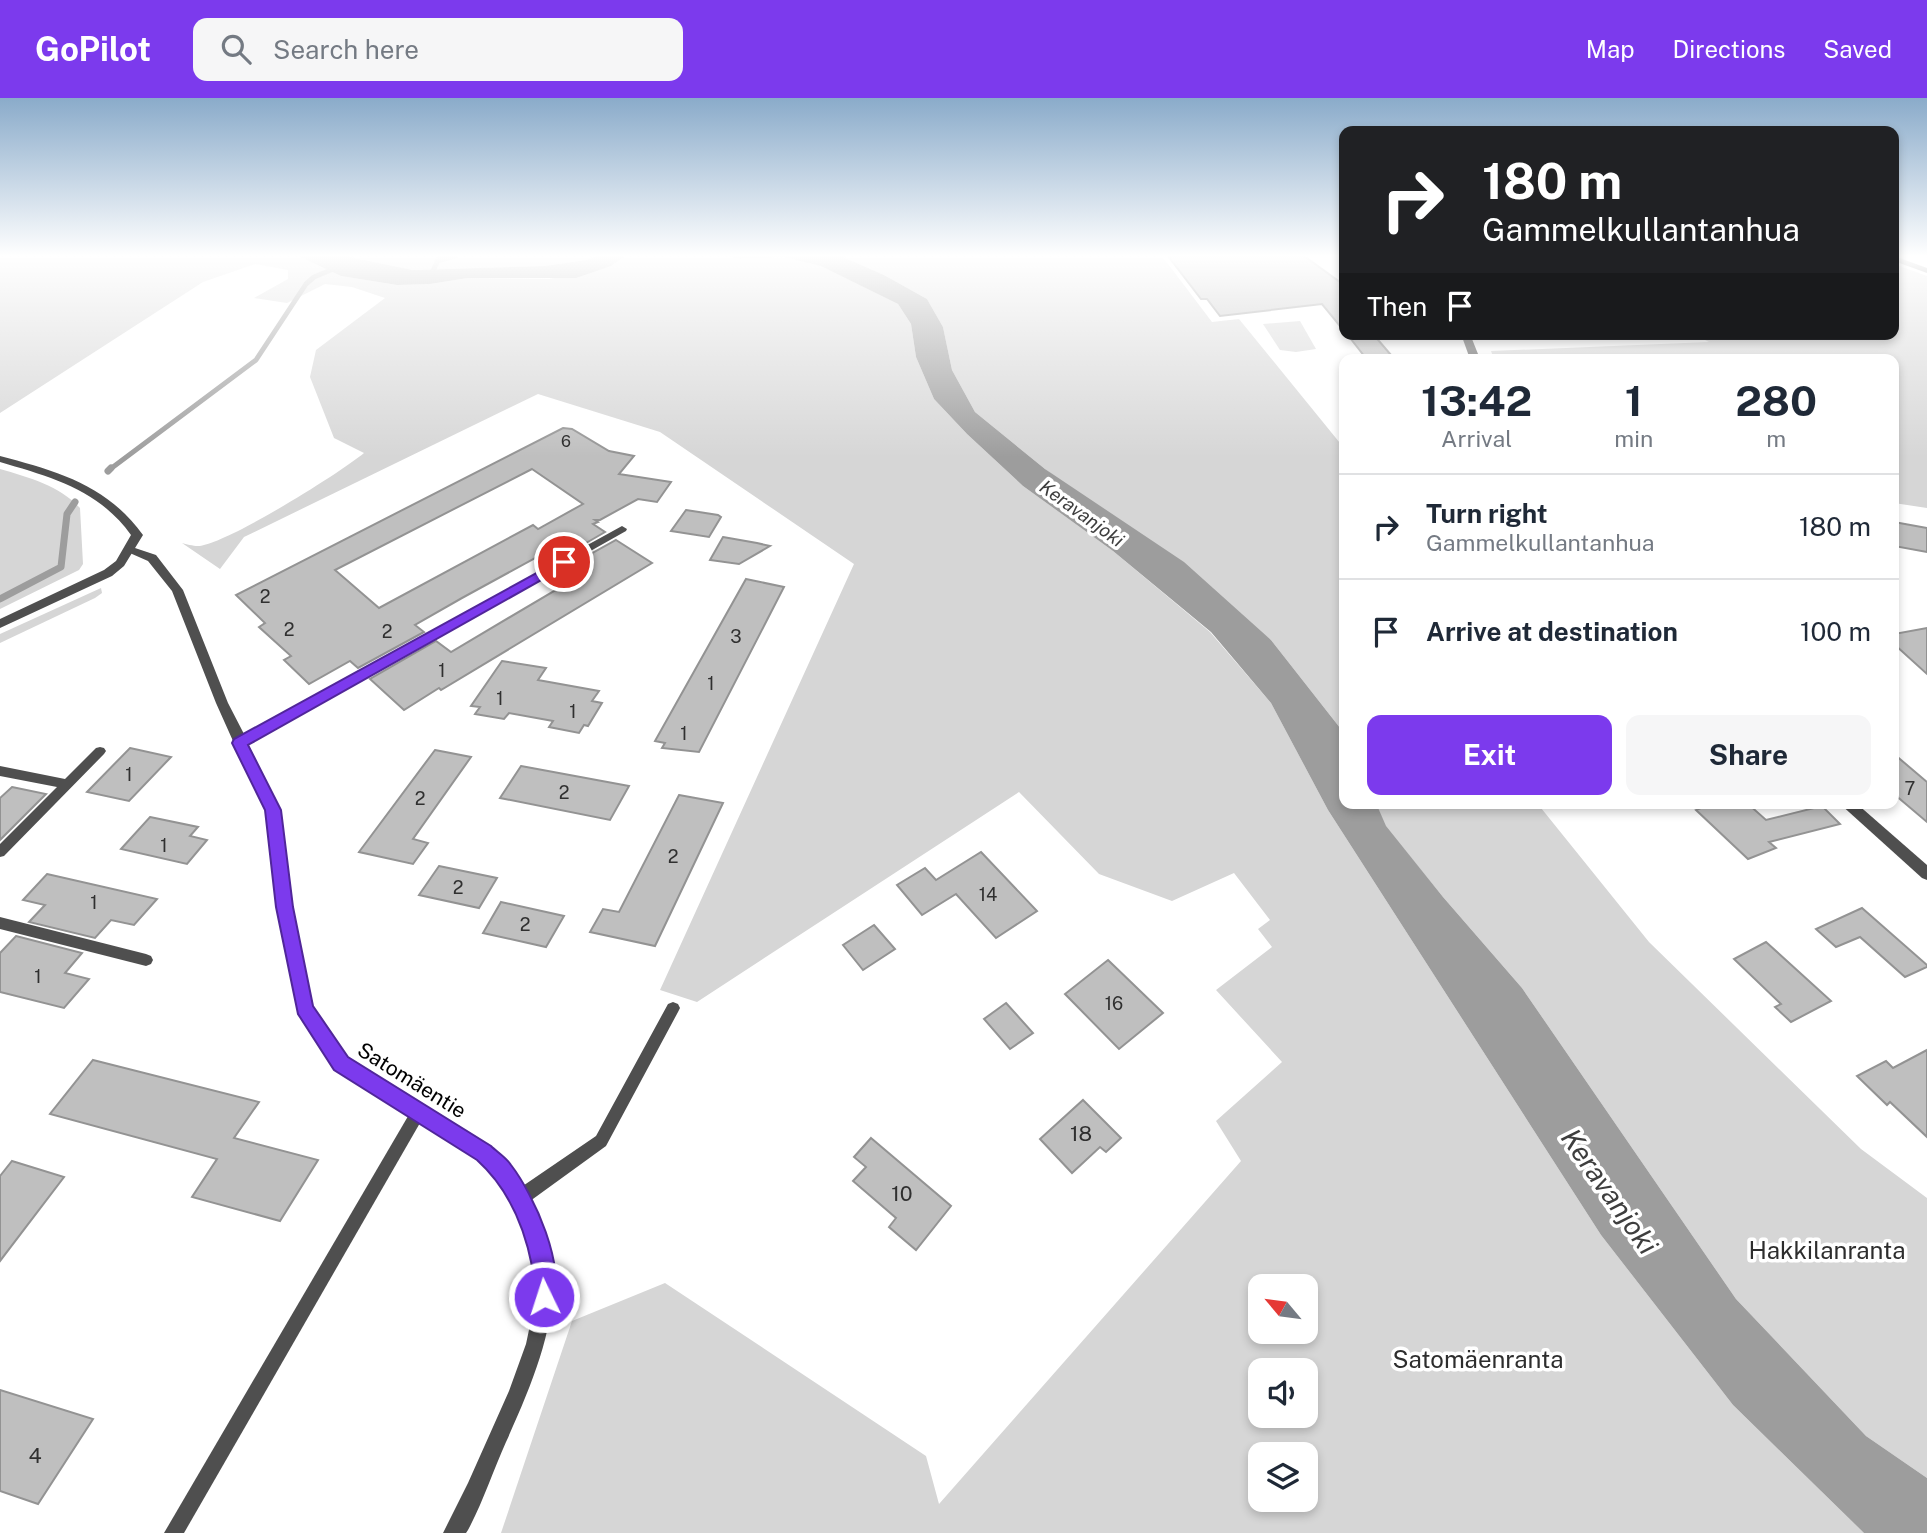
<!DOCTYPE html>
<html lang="en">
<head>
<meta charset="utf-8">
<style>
	:root { --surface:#fff; --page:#f6f6f7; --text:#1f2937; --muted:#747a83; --line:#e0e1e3; --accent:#7c3aed }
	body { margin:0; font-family:"Public Sans",sans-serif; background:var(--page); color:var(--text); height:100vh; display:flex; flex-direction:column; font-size:26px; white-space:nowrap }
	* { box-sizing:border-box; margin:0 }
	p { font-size:23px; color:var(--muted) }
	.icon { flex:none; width:38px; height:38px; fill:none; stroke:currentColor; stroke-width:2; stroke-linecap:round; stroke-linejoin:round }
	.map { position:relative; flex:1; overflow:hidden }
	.drawer { position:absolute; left:1339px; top:256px; width:560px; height:455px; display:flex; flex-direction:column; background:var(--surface); border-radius:14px; box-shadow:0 4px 10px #0003 }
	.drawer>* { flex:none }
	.banner { position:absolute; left:1339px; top:28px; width:560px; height:214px; border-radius:14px; box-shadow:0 4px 10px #0003; background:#202124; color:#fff; overflow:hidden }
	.needle { width:46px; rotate:299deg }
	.controls { position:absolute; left:1248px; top:1176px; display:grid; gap:14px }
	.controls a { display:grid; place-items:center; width:70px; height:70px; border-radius:14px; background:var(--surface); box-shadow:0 4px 10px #0003; font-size:35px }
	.pin { position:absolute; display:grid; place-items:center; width:60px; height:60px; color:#fff; margin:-30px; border:4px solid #fff; border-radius:50%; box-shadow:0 2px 7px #0007 }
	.me { position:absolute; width:77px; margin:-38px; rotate:356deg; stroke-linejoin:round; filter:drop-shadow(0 0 5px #0008) }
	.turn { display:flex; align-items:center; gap:24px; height:147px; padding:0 28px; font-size:32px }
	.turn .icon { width:91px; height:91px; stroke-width:2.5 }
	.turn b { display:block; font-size:49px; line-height:60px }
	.then { display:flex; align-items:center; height:66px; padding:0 28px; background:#0003; gap:14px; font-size:26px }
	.eta { display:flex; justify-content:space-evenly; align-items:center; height:119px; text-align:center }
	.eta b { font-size:42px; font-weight:700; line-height:49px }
	.action { display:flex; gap:14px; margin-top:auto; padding:14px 28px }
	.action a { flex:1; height:80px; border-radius:14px; background:var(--accent); color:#fff; font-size:28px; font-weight:700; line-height:80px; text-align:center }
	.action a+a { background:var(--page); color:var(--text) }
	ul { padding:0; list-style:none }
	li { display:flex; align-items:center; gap:21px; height:105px; padding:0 28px; border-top:2px solid var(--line) }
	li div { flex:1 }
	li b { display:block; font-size:26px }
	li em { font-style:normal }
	header { display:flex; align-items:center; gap:42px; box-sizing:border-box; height:98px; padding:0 35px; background:var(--accent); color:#fff }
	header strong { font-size:33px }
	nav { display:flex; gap:38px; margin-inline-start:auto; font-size:24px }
	.search { width:490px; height:63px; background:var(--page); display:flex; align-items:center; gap:18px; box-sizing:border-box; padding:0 24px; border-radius:14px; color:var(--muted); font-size:26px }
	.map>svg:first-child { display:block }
	.green { fill:#d6d6d6; fill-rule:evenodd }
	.water { fill:#9d9d9d }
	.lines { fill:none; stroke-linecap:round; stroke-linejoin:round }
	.stream-far1 { stroke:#9d9d9d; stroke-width:5 }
	.stream { stroke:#9d9d9d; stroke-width:7 }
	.building { fill:#bfbfbf; stroke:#939393; stroke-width:2; fill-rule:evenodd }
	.service { fill:#4f4f4f; fill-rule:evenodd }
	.minor { fill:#4f4f4f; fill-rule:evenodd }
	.tertiary { fill:#4f4f4f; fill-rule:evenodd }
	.route { fill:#7c3aed; stroke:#51269a; stroke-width:2 }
	.labels { text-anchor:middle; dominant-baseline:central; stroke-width:7; stroke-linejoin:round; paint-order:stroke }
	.far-number-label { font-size:16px; fill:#303030 }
	.number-label { font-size:18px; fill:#303030 }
	.far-water-label { font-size:19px; font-style:italic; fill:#3e3e3e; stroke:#fff }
	.street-label { font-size:21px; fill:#000; stroke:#fff }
	.near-number-label { font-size:21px; fill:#303030 }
	.near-park-label { font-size:24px; fill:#2d2d2d; stroke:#fff }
	.near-water-label { font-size:28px; font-style:italic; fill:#3e3e3e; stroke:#fff }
</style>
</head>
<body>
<header>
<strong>GoPilot</strong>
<div class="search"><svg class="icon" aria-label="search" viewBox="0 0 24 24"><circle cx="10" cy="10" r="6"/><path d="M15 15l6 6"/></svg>Search here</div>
<nav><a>Map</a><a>Directions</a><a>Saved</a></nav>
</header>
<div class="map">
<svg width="1927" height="1435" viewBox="0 0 1927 1435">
	<rect width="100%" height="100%" fill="#fff"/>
	<g class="green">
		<path d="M0,158H298L341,178L397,187L430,186L468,180L549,181L611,168L625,158H729L737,161L783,159L822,168L898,206L911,226L916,259L934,301L967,336L1023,388L1113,453L1210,534L1271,605L1328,712L1601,1137L1733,1307L1864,1435H501L572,1223L665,1185L926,1358L939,1406L1241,1063L1216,1023L1282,964L1216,892L1272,849L1258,831L1270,822L1234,775L1172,803L1099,776L1019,694L697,904L660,892L854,466L660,334L538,296L244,439L220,471L182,445C186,446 193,448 198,448C225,447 340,375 364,355L334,340L310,279L316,252L385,200L352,189L325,186L287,205L254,200L288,181V172L255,166L203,184L0,315ZM1260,1188H1306V1234H1260ZM1260,1272H1306V1318H1260ZM1260,1356H1306V1402H1260Z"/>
		<polygon points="345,158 597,158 586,162 544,168 413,172"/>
		<polygon points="841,158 1162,158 1212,224 1239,221 1344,350 1344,635 1271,542 1045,371 975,314 952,272 943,229 927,201 884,177"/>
		<polygon points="1894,166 1927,178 1927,410 1894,405 1894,261 1641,261 1636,257 1494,261 1491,253 1709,244 1694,236 1894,236"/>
		<polygon points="1300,223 1316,251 1296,254 1280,252 1263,226"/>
		<path d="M0,371C28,379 60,388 80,410L83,466L79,472L0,511Z"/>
		<polygon points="101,490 102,495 95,500 0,545 0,536"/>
		<polygon points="1376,705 1537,705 1649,844 1861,1051 1927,1100 1927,1380 1866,1338 1736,1201 1522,890 1443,799 1385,728"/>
	</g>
	<g class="water">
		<polygon points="298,158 345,158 413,172 544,168 586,162 597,158 625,158 611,168 576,180 468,180 430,186 397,187 341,178"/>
		<polygon points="729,158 841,158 884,177 927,201 943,229 952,272 975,314 1045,371 1184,464 1271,542 1344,635 1344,705 1376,705 1386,728 1443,799 1522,890 1736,1201 1866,1338 1927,1380 1927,1435 1864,1435 1733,1307 1601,1137 1328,712 1271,605 1211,534 1113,453 1023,388 967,336 934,301 916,259 911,226 898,206 821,168 783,159 737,161"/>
	</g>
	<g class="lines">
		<g class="stream-far1">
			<polyline points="437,163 456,158"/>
			<polyline points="430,179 440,158"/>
			<polyline points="109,372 256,262 306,186 314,179 338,169"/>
		</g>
		<g class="stream">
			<polyline points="108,373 111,370"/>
			<polyline points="0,501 61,469 67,416 75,404"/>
		</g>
	</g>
	<g class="building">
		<polygon points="1168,158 1304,158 1344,187 1344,233 1322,206 1220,218 1207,201 1201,201"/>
		<polygon points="1347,236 1373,236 1391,257 1365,259"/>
		<path d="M563,330L572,331L609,353L634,358L619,376L671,384L657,404L638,401L600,422H595L598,424L593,426L605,434L574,452L568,442L462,500L415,527L424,534L358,570L350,563L309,586L284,562L291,558L259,529L265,525L236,497ZM532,371L583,406L538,431L533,427L379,510L335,472Z"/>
		<polygon points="686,412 718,417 721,419 709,439 671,433"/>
		<polygon points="1894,424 1927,430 1927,454 1894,448"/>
		<polygon points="723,439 757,445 770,448 739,466 710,462"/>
		<polygon points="616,442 652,465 441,592 439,590 404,612 370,581 436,543 451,554 586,474 580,462"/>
		<polygon points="746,481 784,489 699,654 662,650 665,645 655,643"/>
		<polygon points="1927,530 1927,576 1894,546 1894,536"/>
		<polygon points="502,563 546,570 538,582 599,593 592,603 602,605 588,628 584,627 579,635 549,629 553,623 509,615 504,621 475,616 480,609 471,608"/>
		<polygon points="130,650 171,659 129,703 87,694"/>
		<polygon points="435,652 471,659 413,741 428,745 413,766 359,754"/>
		<polygon points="1894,656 1927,684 1927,724 1894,696"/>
		<polygon points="521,668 629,688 610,722 500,700"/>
		<polygon points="12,689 46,696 0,742 0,700"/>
		<polygon points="679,697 723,705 655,848 590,834 603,811 619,814"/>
		<polygon points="1713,705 1747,705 1766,722 1822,708 1840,726 1769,744 1776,750 1748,761 1696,712"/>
		<polygon points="150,719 198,729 190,738 207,742 187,766 121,751"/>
		<polygon points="981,754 1037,813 996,840 956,796 922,817 897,787 925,770 936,782"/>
		<polygon points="439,768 497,780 479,810 419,797"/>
		<polygon points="47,776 157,801 134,827 111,822 95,840 29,824 45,807 23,802"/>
		<polygon points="501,804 564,818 546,849 483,835"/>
		<polygon points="1862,810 1927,867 1927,869 1905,879 1860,839 1836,849 1816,831"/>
		<polygon points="874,827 895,851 863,872 843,847"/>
		<polygon points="16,838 82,855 65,875 89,881 64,910 0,894 0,855"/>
		<polygon points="1766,844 1831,903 1791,924 1775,909 1781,906 1734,861"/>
		<polygon points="1108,862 1163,915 1119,951 1065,896"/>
		<polygon points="1006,905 1033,935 1010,951 984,921"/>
		<polygon points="1927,952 1927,1039 1890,1004 1887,1007 1857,978 1886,963 1893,970"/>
		<polygon points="93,962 259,1004 234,1040 318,1062 280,1123 192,1099 217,1061 50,1016"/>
		<polygon points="1083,1002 1121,1040 1106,1054 1100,1049 1072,1075 1040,1041"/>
		<polygon points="871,1040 951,1108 916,1152 889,1129 896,1120 853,1083 866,1069 854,1059"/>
		<polygon points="12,1063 64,1079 0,1163 0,1078"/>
		<polygon points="0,1292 93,1321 38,1406 0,1393"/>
	</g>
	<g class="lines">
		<g class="service">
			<polygon points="100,649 104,650 106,653 104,656 4,758 0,759 0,746 57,689 0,678 0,668 65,681 96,650"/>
			<polygon points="0,819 146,856 151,858 153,862 151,866 146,868 0,831"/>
			<polygon points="673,904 678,906 680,910 678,914 606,1048 526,1106 520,1108 514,1106 512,1100 514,1094 596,1038 668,906"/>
			<polygon points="419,1006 424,1008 426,1013 424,1018 184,1435 164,1435 414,1008"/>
		</g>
		<g class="minor">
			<polygon points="1894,158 1927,170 1927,175 1894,163"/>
			<polygon points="1461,236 1470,236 1480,261 1470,261"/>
			<path d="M622,428L627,431L626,433L248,646L280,712L292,809L313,909L347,960L490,1049C586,1146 556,1234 506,1344C493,1373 483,1404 468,1432L466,1435H443L468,1385L509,1293L526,1246L533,1213L535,1191L530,1148L517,1113L506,1094L478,1061L335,970L299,916L278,809L266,712L232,645L233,643L216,605L172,493L148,463L123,452L129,448L156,457L183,492L228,605L244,636Z"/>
			<polygon points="1839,705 1856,705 1927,767 1927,782 1922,780"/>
		</g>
		<path class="tertiary" d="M0,358C57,373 107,387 143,437L124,468L112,478L0,530V521L104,472L116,463L131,437C99,392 51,379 0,364Z"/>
	</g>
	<linearGradient id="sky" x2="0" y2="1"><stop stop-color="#8aabca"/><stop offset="0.44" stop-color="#fff"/><stop offset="1" stop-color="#fff" stop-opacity="0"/></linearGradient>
	<rect width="1927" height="359" fill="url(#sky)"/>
	<path class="route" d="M564,460L570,464L568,467L248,647L281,712L293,809L313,908L348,959L491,1048C497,1054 506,1059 511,1067C534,1097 567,1169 552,1207L544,1210L536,1207C531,1195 534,1181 532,1168C524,1127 508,1090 477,1062L334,972L298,916L276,809L265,712L232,645L234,641Z"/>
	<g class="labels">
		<g class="far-number-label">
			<text x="566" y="343">6</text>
		</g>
		<g class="number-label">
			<text x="265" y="498">2</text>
			<text x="289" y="531">2</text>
			<text x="387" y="533">2</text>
			<text x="736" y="538">3</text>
			<text x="442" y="572">1</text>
			<text x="711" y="585">1</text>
			<text x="500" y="600">1</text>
			<text x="573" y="613">1</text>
			<text x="684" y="635">1</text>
			<text x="129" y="676">1</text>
			<text x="1910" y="690">7</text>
			<text x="564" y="694">2</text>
			<text x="420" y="700">2</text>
			<text x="164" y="747">1</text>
			<text x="673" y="758">2</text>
			<text x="458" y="789">2</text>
			<text x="988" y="796">14</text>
			<text x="94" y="804">1</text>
			<text x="525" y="826">2</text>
			<text x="38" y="878">1</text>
			<text x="1114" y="905">16</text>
		</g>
		<g class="far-water-label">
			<text transform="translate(1082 415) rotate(36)">Keravanjoki</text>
		</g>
		<g class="street-label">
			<text transform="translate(412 982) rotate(32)">Satomäentie</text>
		</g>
		<g class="near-number-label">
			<text x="1081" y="1035">18</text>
			<text x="902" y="1095">10</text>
			<text x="35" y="1357">4</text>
		</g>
		<g class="near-park-label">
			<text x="1827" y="1152">Hakkilanranta</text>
			<text x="1478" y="1261">Satomäenranta</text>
		</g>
		<g class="near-water-label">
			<text transform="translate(1610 1093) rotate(55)">Keravanjoki</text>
		</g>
	</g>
</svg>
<div class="controls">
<a><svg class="needle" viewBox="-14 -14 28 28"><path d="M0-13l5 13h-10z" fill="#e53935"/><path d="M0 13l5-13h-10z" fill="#747a83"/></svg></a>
<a><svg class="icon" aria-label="sound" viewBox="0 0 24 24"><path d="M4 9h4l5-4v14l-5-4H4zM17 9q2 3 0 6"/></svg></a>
<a><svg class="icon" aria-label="layers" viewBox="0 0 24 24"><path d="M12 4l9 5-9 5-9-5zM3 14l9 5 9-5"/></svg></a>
</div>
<div class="pin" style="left:564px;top:464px;background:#d93025"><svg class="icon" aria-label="arrive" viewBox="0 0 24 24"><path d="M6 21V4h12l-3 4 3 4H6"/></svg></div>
<svg class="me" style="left:544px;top:1199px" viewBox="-20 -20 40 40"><circle r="17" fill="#7c3aed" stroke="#fff" stroke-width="3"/><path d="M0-11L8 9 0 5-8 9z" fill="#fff"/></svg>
<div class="banner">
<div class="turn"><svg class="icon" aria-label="right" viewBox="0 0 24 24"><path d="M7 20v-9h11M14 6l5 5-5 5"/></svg><div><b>180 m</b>Gammelkullantanhua</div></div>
<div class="then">Then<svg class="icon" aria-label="arrive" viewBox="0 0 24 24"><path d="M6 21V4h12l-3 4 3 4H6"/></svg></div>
</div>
<section class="drawer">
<div class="eta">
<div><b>13:42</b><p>Arrival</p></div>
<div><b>1</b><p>min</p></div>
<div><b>280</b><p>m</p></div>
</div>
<ul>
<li><svg class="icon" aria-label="right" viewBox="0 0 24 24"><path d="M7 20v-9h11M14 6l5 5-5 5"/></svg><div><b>Turn right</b><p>Gammelkullantanhua</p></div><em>180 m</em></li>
<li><svg class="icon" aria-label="arrive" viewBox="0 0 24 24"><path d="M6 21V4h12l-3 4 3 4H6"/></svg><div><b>Arrive at destination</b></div><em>100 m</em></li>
</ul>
<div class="action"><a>Exit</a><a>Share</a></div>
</section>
</div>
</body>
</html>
